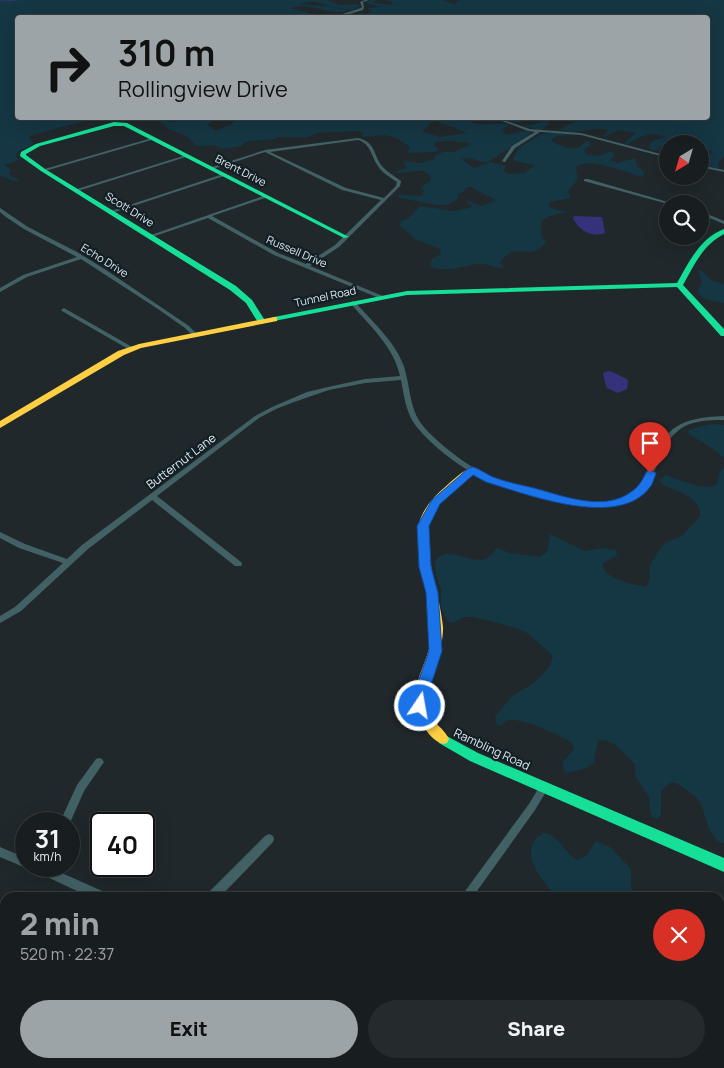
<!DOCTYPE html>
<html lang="en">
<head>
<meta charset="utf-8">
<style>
	:root { --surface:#181e20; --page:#252b2d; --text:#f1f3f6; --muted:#9fa2a5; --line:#363c3e; --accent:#9ca4a8 }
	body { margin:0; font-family:Manrope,sans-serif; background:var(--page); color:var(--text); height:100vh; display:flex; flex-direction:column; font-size:19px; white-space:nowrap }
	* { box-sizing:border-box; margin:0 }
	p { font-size:16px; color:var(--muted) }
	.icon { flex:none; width:28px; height:28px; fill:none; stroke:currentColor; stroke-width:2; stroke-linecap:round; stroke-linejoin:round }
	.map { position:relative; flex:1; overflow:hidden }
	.drawer { position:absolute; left:0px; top:892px; width:725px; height:176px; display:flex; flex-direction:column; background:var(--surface); border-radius:15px 15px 0 0; box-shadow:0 5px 20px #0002,0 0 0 1px var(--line) }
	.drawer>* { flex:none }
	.guide { position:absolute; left:15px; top:15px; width:695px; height:105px; border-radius:5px; box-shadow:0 5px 20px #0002,0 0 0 1px var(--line); background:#9ca4a8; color:#111; overflow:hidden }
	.needle { width:32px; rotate:217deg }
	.tools { position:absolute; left:659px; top:135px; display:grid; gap:10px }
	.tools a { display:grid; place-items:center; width:50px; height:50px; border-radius:50%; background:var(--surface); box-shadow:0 5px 20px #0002,0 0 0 1px var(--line); font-size:25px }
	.speed { position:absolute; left:15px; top:812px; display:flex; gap:10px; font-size:25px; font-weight:700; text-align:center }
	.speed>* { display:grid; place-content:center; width:65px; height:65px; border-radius:50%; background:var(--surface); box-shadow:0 5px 20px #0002,0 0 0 1px var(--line); line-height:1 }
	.speed small { font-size:12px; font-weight:400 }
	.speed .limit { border:2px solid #111; border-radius:8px; background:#fff; color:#111 }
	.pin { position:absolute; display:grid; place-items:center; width:42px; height:42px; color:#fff; margin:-51px -21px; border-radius:50% 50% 50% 0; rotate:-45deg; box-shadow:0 0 5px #0007 }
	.pin .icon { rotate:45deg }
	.me { position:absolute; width:55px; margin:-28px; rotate:12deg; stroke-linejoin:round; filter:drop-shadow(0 0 4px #0008) }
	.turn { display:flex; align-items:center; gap:18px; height:105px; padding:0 20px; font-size:22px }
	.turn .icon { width:65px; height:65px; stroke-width:2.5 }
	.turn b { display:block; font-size:35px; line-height:42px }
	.round { display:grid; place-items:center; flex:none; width:52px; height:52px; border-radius:26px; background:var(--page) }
	.head { display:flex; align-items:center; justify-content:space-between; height:85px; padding:0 20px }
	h1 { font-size:30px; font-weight:800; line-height:38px; color:var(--accent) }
	.primary-button { display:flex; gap:10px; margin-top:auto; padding:10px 20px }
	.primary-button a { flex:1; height:58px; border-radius:30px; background:var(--accent); color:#111; font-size:20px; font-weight:800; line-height:58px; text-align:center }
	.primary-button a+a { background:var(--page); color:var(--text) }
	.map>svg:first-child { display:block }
	.green { fill:#153643; fill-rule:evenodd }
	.water { fill:#33327a }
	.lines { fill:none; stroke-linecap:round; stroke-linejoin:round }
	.stream { stroke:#33327a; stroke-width:1 }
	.street { fill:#426164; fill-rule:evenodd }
	.fast { fill:#16e098; fill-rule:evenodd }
	.slow { fill:#ffcf43; fill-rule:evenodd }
	.route { fill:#1a73e8; stroke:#114b97 }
	.labels { text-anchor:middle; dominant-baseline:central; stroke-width:4.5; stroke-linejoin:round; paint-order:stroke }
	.far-street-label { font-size:11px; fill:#dfe7ec; stroke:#121f25 }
	.street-label { font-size:12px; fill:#dfe7ec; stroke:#121f25 }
</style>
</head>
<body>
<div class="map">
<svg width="724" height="1068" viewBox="0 0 724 1068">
	<rect width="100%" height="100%" fill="#20282b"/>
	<g class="green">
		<path d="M0,0H326L340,5L357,4L361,6L352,10C345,8 333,9 328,6C318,2 311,0 301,4L342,8L348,11C331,17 310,1 291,8L327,18L306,17V15L303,14L258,18H18V118H96L29,136L33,144L17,152L16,157L19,160L4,165L11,170L9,175L20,180L13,181L0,176Z"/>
		<path d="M372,0H377L372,2L390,5L393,4L392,2L384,0H443L454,4L460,0H724V157L719,161L718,167L720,169L700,164L713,152L700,146V144L660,146L658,150L653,151L649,148L652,141L666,137C649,130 642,136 628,144L624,143L636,133L618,130L605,137L603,136L609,130C593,126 575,136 560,129L577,120L573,118H708V18H365L364,15L355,12L367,14L371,11L367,8L381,7L364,3Z"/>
		<path d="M151,118C161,117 171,128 180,118H220L207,124L216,131L233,123L234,121L231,118H472L469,120C480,129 495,120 509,125L502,130L506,135L524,131L532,133L488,162C478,163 472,156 462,159L474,168L491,162L506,166L503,170L507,174L524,173L535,165L514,161L513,158L520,147L542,134L556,133L577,135L557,136L551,140C556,145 572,151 580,147C582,145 584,143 586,141H590V145L584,150L587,154L599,156L611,151L615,155L610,160L617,163L635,158L637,166L645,172L643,176H639C625,172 587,156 576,167C579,184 578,178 568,191L571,198L550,202L549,206L556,210L569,212L550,216L542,221L541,234L546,243C530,257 529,250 512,252L503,258L500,263L504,267L502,268C495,268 488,264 482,264C466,264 446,274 431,267L430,264L432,259L441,254L440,249L415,239L408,232L400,226L401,221L407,219L420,206L455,211L473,207L464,200L482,206L496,200L470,187L465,188V191L458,194V199L447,205H437L400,198L397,195L422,196L424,191L421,187L429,182L431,179C425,162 405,177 394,172L407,168L404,164L405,161L420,163L435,159V156L443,152H454L471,144V143L450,141L436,142L433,145L439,149L436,152L411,153L407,152L410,147C389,132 386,135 363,137L362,135L363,132L359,131C347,133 317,129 309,137H277L276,139L253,141L245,142L241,146L222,149L215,145L197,146L188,137L169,129L164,124ZM436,121L465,132L466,133L439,137L422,131L428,127L429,123Z"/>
		<path d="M501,118H553L542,130L524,126L537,124L541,121C531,116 525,120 515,123Z"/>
		<path d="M698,270L704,272L711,280L724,284V303C714,301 702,301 697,291L702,283Z"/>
		<polygon points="713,424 724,425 724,458 716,451 689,434 688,431 697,427"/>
		<path d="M724,466V843H723L716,840L709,829L701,804L695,796L676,783H670L661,791V814L658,819L652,817L650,811L649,797L636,777L635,764L613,743L604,740L598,741L594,763L586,768L567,773L564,771L563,762L574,749L572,743L566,739L533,724L515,720H509L499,726L497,725L495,717L512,696L533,684L549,667L553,656L527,633L513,627L474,617H465L453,623L448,622L441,607V589L436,575L435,561C446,544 470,564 485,559C490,557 493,552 497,548L510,553L540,557L547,552L550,534L585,551L602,548L616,550L617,556L603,563C600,578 635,586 646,586L649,581L650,565L659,550L664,544L683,535L700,516C701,497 677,492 662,484L659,480L666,475L697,486L711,487L718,483L719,474Z"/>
		<path d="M543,833C557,832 565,853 577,860L586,856L596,841L610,847L631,869V888L636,897H556C543,880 515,851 543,833Z"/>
		<polygon points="0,922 5,923 5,1064 232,1064 233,1068 0,1068"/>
		<polygon points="604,1064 717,1064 724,1068 610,1068"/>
	</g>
	<g class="water">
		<path d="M574,216L602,217L605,233C592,238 580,231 573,219Z"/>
		<polygon points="610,371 627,379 628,382 627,389 618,393 607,388 603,375 604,372"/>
	</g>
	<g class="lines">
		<polyline class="stream" points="0,1 17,0"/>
		<g class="street">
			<polygon points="365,0 369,0 363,2 364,7 363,10 336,18 330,18 361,8 362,7 360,2"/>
			<polygon points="494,118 498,118 530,129 581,133 668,156 668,158 581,135 540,132 515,148 505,162 504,162 502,161 512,146 535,132 528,131"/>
			<polygon points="152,138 155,139 45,171 41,170"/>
			<path d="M358,138C375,142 373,153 381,165C386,171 394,176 401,181L400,186L339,247L310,266L383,296V298H379L274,255L208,218L152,237L148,236L266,195H268V197L212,216L278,253L306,264L335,245L381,200L342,190L265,152L213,169L209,168L265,150ZM358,140C371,144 371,156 378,166C382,173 390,177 397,182L396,186L384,198L346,188L270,152Z"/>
			<polygon points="186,155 189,156 78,191 74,190"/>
			<polygon points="700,165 724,170 724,172 700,167"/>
			<polygon points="223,174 227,175 112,213 108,212"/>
			<polygon points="584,179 588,179 675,204 668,204 584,181"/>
			<polygon points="0,208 28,227 77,252 106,270 189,326 198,335 197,336 193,336 185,328 158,309 81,259 27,277 0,292 0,288 23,275 77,257 24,229 6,217 0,212"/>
			<polygon points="700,211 724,221 724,224 700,214"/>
			<path d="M353,301L355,302C371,320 395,342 403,364C410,383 409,405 420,422C433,440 465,464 485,474C499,481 513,484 528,488C559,497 605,514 634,492C643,485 646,476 649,466C666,425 681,418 724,416V420C713,420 701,420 690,424C654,437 663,485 628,501C598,516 555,500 525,492C509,487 493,484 478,476C456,464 432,446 416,426C406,413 404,396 401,380L365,383L329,390L294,402L276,409L259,418L157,496L241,562L242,564L241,566H235L152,500L88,549L21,611L0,623V616L15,607L63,563L19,548L0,538V532L25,544L67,559L82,545L255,416L272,407L307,392L328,387L365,379L400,376C394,347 370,326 351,304L350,303Z"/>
			<polygon points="64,308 134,348 135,349 134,350 130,350 62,311 61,310"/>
			<polygon points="99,758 102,759 104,762 84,791 69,825 59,824 77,785 96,759"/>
			<polygon points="544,783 547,784 549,787 535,810 472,898 460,898 529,804 541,784"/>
			<polygon points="269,834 273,836 274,839 273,842 219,898 206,898 207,894 265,836"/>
			<polygon points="0,847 26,858 26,866 46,866 109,894 110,898 92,898 30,869 29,867 26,868 0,857"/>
			<polygon points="406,1064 423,1064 425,1068 408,1068"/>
		</g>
		<g class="fast">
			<polygon points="114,122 127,123 349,237 344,238 124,126 114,126 40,146 26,154 26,155 45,169 236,286 252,300 266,322 262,324 259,324 246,303 230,290 41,171 20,156 21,152 36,144"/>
			<path d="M724,229V234C703,245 694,265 683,285L724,329V336H721L677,287L407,295L274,321L270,319L274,317L407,291L677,283C689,262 700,238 724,229Z"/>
			<polygon points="443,734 478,753 724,858 724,872 470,761 439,743 437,739 439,735"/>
		</g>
		<g class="slow">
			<polygon points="274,317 277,317 277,321 141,348 124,355 0,428 0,421 118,351 139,344"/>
			<path d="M473,467L478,470L476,472C460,485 439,498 431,518C420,543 441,598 443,627C444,655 423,679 426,705C428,721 443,726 449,739L447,743L443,744C436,742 430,736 426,730C397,695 432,666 432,629C431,601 422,574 419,546C418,540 417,533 418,527C421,511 433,497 445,487C453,480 463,470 473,467Z"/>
		</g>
	</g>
	<path class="route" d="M473,467C480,469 486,474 493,477C506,482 521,485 534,488C563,496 604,512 631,492C640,486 642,480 647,471L650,470L656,473C654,478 653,484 650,487C619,530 526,494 486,482L473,475L440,504L429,526L431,567L438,593L442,651L429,691L425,710L420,712L415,710L413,706L415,691L429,651L426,593L419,567L417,526L432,500L469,468Z"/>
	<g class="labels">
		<g class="far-street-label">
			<text transform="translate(241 170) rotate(27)">Brent Drive</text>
			<text transform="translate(130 209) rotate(32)">Scott Drive</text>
			<text transform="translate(297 251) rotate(23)">Russell Drive</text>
			<text transform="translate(105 260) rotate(32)">Echo Drive</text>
			<text transform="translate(325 296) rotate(-12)">Tunnel Road</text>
		</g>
		<g class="street-label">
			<text transform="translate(181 461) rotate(-37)">Butternut Lane</text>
			<text transform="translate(492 749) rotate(25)">Rambling Road</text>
		</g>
	</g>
</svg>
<div class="tools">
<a><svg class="needle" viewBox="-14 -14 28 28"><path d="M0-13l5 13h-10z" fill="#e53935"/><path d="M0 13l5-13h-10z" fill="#9fa2a5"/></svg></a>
<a><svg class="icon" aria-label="search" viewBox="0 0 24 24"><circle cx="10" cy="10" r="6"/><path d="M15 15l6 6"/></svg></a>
</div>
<div class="speed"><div>31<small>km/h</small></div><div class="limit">40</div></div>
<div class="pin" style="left:650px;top:473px;background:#d93025"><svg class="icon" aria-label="arrive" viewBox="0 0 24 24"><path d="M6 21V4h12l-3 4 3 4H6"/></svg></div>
<svg class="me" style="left:420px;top:706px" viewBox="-20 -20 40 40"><circle r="17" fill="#1a73e8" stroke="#fff" stroke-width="3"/><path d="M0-11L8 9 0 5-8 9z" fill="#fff"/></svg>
<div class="guide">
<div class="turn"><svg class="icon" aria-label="right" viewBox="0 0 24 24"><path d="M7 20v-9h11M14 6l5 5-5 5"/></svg><div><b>310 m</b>Rollingview Drive</div></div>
</div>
<section class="drawer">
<div class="head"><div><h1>2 min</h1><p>520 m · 22:37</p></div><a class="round" style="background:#d93025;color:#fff"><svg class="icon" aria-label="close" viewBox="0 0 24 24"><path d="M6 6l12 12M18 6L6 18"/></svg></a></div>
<div class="primary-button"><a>Exit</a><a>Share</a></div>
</section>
</div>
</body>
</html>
